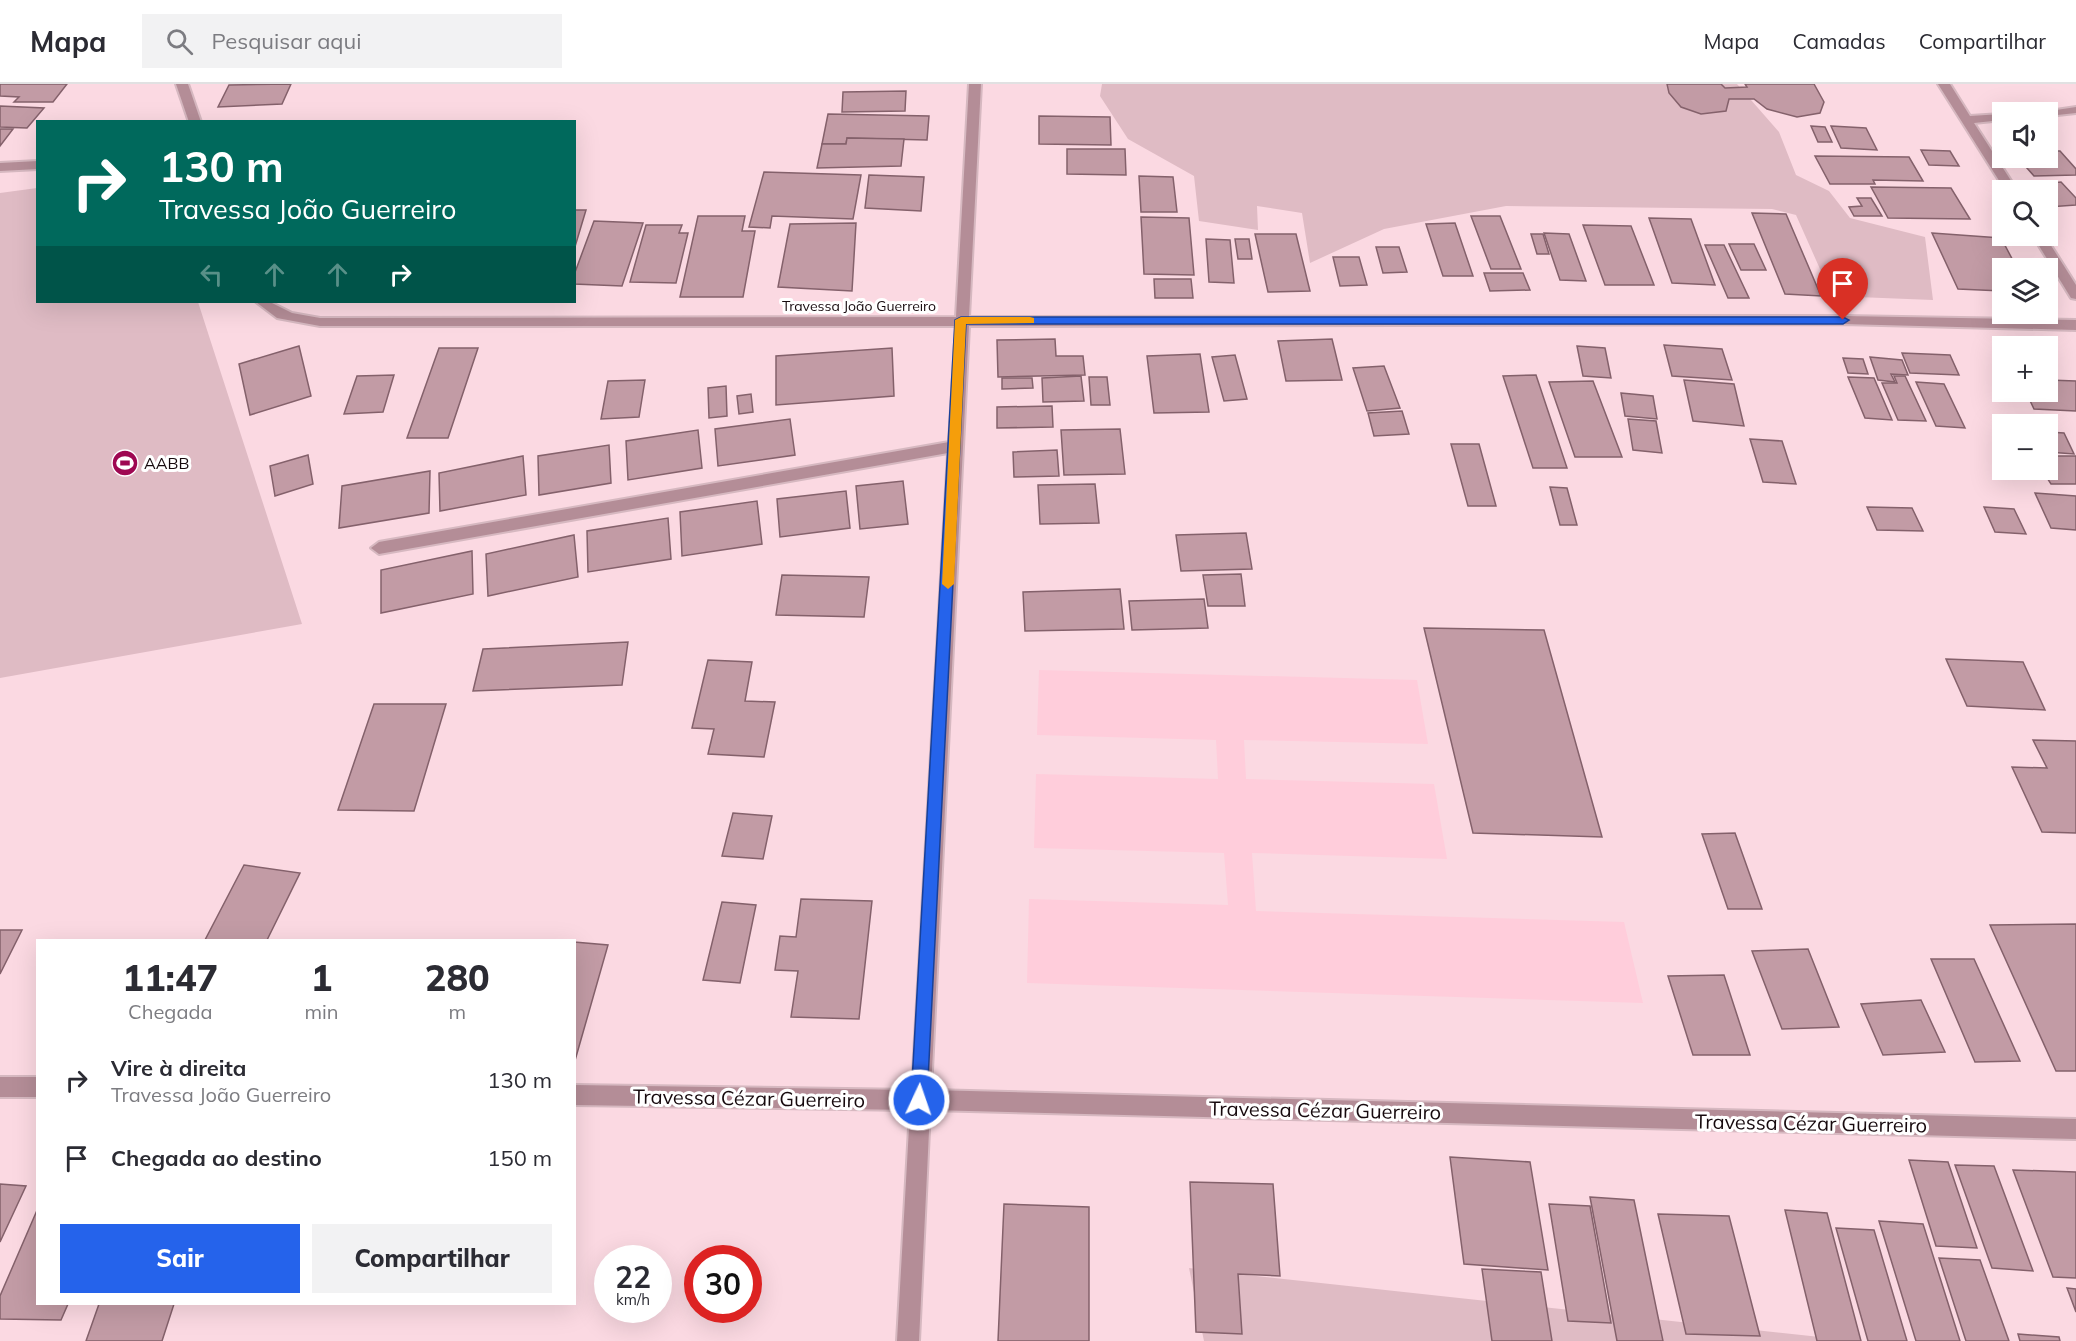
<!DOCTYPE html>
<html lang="pt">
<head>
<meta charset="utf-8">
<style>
	:root { --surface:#fff; --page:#f2f2f3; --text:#2b2b33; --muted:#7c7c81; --line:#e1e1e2; --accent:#2563eb }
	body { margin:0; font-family:Mulish,sans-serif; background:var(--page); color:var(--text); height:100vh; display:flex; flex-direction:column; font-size:22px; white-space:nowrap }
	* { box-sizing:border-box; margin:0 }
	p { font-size:20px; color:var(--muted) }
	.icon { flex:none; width:33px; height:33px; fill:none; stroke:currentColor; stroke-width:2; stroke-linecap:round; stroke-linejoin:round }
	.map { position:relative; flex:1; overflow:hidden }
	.panel { position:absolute; left:36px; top:855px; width:540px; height:366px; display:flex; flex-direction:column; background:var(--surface); border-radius:0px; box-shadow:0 6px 24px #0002 }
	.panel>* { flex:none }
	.banner { position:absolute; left:36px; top:36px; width:540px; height:183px; border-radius:0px; box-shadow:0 6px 24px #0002; background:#00695c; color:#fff; overflow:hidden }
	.buttons { position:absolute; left:1992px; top:18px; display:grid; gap:12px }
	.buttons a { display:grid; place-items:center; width:66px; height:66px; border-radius:0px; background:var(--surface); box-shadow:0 6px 24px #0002; font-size:30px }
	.speed { position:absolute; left:594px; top:1161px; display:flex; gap:12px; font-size:30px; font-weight:700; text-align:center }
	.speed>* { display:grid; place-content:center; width:78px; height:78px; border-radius:50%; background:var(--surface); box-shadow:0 6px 24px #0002; line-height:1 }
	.speed small { font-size:15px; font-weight:400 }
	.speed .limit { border:9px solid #d22; background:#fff; color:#111 }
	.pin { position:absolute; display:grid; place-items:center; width:51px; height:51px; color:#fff; margin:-62px -26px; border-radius:50% 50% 50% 0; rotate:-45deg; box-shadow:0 0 6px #0007 }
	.pin .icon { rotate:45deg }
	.me { position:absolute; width:66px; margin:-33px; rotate:3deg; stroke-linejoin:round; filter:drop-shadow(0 0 4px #0008) }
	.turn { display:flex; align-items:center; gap:21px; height:126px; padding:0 24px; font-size:27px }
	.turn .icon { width:78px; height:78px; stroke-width:2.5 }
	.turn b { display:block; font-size:42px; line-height:51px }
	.lanes { display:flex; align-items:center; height:57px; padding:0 24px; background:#0003; justify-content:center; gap:30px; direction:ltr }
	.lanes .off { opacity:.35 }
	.eta { display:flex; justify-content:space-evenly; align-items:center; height:102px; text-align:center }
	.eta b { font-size:36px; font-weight:800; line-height:42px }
	.cta { display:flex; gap:12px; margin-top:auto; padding:12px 24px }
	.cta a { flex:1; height:69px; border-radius:0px; background:var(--accent); color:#fff; font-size:24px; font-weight:800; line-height:69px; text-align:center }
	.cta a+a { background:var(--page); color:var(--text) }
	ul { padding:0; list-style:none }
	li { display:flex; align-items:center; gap:18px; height:78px; padding:0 24px }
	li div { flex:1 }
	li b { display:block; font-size:22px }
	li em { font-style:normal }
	header { display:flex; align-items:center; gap:36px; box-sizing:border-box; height:84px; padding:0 30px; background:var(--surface); border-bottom:2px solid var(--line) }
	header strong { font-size:28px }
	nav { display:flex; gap:33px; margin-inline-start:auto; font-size:21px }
	.search { width:420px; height:54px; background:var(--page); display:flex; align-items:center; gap:15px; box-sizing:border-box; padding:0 21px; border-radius:0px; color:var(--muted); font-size:22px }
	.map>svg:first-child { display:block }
	.built { fill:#ffcddb }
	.green { fill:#dfbbc4 }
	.building { fill:#c29ba5; stroke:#84616b; stroke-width:1.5 }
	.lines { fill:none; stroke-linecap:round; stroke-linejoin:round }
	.minor-casing { stroke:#d6b8c0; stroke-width:4 }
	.minor { fill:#b48d97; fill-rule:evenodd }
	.route { fill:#2563eb; stroke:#184099; stroke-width:1.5 }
	.slow { fill:#f59e0b }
	.labels { text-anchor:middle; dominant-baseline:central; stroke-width:6; stroke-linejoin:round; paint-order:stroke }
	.far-street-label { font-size:14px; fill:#16090d; stroke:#fff }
	.poi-label { font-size:16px; fill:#16090d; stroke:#fff; text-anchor:start }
	.near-street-label { font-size:20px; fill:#16090d; stroke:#fff }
</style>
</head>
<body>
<header>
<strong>Mapa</strong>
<div class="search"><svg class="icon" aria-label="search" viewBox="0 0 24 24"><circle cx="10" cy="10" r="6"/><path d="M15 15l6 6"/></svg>Pesquisar aqui</div>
<nav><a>Mapa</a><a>Camadas</a><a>Compartilhar</a></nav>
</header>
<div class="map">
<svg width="2076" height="1257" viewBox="0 0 2076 1257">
	<rect width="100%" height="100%" fill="#fbd9e2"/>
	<polygon class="built" points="1039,586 1417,596 1428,660 1244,656 1246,695 1434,700 1447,775 1252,769 1256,827 1624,838 1643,919 1027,899 1029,815 1228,821 1224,769 1034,764 1036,690 1218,695 1216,656 1037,651"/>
	<g class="green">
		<polygon points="1102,0 1737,0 1779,48 1796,91 1829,107 1850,134 1925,153 1933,216 1832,212 1796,131 1772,125 1506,122 1384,145 1310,179 1302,129 1257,122 1258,146 1199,137 1194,92 1128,55 1100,12"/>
		<polygon points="37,104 38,218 198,218 302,540 0,594 0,109"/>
		<polygon points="1189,1184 1238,1190 1857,1257 1204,1257"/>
	</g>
	<g class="building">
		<polygon points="0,0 67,0 53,18 14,18 19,13 0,12"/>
		<polygon points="291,0 282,20 218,23 229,1"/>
		<polygon points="1667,0 1721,0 1725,4 1747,3 1745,0 1814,0 1824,18 1820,29 1797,33 1767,25 1754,15 1729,15 1726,27 1701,30 1681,23 1669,9"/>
		<polygon points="906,7 905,27 842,28 843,8"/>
		<polygon points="0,22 44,24 27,44 0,43"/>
		<polygon points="828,30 929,32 927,56 847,54 846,60 822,60"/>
		<polygon points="1039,32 1110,33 1111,61 1039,60"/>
		<polygon points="1811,42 1825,43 1832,58 1818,58"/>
		<polygon points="1831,42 1866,44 1877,66 1841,64"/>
		<polygon points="0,45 13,45 0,62"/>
		<polygon points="847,54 904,55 901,82 817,84 822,60 846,60"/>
		<polygon points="1067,65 1125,65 1126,91 1067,90"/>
		<polygon points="1921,66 1950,67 1959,82 1929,81"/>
		<polygon points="2048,67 2060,67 2076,85 2076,91 2034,92 2018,74 2048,74"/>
		<polygon points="1815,72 1909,73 1923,97 1873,96 1875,100 1830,100"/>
		<polygon points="764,88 861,91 853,135 772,132 770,144 749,143"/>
		<polygon points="869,91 924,93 921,127 865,124"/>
		<polygon points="1139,92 1173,93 1177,128 1141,128"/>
		<polygon points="2061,98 2076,114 2076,121 2048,123 2048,106 2033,106 2028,101"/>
		<polygon points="1871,103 1951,104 1970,135 1888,134"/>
		<polygon points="1857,114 1871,114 1882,132 1854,132 1849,123 1862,122"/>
		<polygon points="574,126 586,126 574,166"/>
		<polygon points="1752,129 1786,130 1821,212 1785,210"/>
		<polygon points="698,132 745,132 742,147 755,147 743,213 680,213"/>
		<polygon points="1471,132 1500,132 1521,185 1491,185"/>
		<polygon points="1141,133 1189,134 1194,191 1144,190"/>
		<polygon points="1649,134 1691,135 1715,201 1672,199"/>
		<polygon points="594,137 643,139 622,202 574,200 574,191"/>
		<polygon points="856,139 852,207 778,203 790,140"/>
		<polygon points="1455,139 1473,192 1443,192 1426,140"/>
		<polygon points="646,141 682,141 679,149 688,149 676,199 630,198"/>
		<polygon points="1583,141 1631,142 1654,201 1605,201"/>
		<polygon points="1544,149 1569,150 1586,197 1560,196"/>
		<polygon points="1932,149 2001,154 2017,184 2002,184 2002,207 1958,205"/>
		<polygon points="1255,150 1296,150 1310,207 1268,208"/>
		<polygon points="1531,150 1543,150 1549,170 1537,170"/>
		<polygon points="1206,155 1230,156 1234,199 1209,198"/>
		<polygon points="1235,155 1249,155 1252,175 1238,175"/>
		<polygon points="1729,160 1754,160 1766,186 1741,186"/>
		<polygon points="1705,161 1724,161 1749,214 1728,214"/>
		<polygon points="1376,163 1399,163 1407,188 1383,189"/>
		<polygon points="1333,173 1359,173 1367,201 1340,202"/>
		<polygon points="1484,189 1523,189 1530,206 1490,207"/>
		<polygon points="1154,195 1191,195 1193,214 1155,214"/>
		<polygon points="1055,255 1056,272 1083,272 1085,291 998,293 997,256"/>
		<polygon points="1332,255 1342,296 1286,297 1278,257"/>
		<polygon points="1664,261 1722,265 1732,296 1672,292"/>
		<polygon points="299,262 311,312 250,331 239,280"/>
		<polygon points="1577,262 1605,264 1611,294 1583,292"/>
		<polygon points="439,264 478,264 448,354 407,354"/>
		<polygon points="892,264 894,312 776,321 776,272"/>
		<polygon points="1902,269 1950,271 1959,291 1910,289"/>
		<polygon points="1200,270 1209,328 1154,329 1147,272"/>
		<polygon points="1235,271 1247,315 1224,317 1212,273"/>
		<polygon points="1870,273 1902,276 1908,291 1891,290 1895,298 1878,296"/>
		<polygon points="1843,274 1863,275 1868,290 1848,289"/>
		<polygon points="1384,282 1400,324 1367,327 1353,284"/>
		<polygon points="394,291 383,328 344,330 357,292"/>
		<polygon points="1536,291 1567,384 1533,384 1503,292"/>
		<polygon points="1081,292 1084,317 1043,318 1042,294"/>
		<polygon points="1894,292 1905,292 1926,337 1898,336 1882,299 1897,299"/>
		<polygon points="1089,293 1107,293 1110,321 1091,321"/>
		<polygon points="1848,293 1874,294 1892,336 1865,334"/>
		<polygon points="1002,294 1032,294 1033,304 1002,305"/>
		<polygon points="645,296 639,333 601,335 608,297"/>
		<polygon points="1684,296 1734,300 1744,342 1693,337"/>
		<polygon points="2048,296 2076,297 2076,327 2034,325 2026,308 2048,308"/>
		<polygon points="1593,297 1622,373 1575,373 1549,298"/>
		<polygon points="1916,298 1944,300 1965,344 1936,342"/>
		<polygon points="726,302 727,332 709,334 708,304"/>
		<polygon points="1621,309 1653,312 1657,335 1625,332"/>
		<polygon points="751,310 753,328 739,330 737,312"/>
		<polygon points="1052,322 1053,343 997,344 997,323"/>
		<polygon points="1402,327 1409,350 1374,352 1368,329"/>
		<polygon points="790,335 795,371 718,382 715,345"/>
		<polygon points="1628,335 1656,337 1662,369 1633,366"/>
		<polygon points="1120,345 1125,390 1064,391 1061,346"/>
		<polygon points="698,346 702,384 628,396 626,357"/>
		<polygon points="2048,348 2064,349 2074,370 2048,368"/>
		<polygon points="1750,355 1782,357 1796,400 1763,398"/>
		<polygon points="1451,360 1479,360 1496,422 1468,422"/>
		<polygon points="609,361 611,399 539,411 538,372"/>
		<polygon points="1057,366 1059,392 1014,393 1013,368"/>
		<polygon points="308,371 313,400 275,412 270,382"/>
		<polygon points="523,372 526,411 440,427 439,389"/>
		<polygon points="2048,372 2076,372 2076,400 2051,400 2042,386 2048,386"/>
		<polygon points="430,387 429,429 339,444 342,402"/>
		<polygon points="903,397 908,440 860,445 856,402"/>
		<polygon points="1095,400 1099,439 1040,440 1038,401"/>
		<polygon points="1550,403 1567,404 1577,441 1560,441"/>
		<polygon points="846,407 850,444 780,453 777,415"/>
		<polygon points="2035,409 2076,412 2076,446 2051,444"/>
		<polygon points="757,417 762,460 682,472 680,428"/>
		<polygon points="1867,423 1912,424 1923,447 1877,446"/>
		<polygon points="1984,423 2014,425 2026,450 1995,448"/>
		<polygon points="668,434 671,475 588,488 587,447"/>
		<polygon points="1246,449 1252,485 1181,487 1176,451"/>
		<polygon points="574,451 578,493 488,512 486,470"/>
		<polygon points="472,467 473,510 381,529 381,486"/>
		<polygon points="1241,490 1245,522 1208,522 1203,491"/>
		<polygon points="782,491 869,493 864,533 776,531"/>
		<polygon points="1120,505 1124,545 1025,547 1023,508"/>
		<polygon points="1204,515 1208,544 1132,546 1129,517"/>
		<polygon points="1424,544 1544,546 1602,753 1473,749"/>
		<polygon points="628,558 622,601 473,607 483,565"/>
		<polygon points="1946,575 2023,578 2045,626 1967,622"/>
		<polygon points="708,576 752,578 745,617 775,618 764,673 708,670 714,645 692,644"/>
		<polygon points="374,620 446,620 414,727 338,726"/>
		<polygon points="2033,656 2076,657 2076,749 2042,748 2012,683 2047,684"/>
		<polygon points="733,729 772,732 763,775 722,772"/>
		<polygon points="1735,749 1762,825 1728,825 1702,750"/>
		<polygon points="244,781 300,789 267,856 205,856"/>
		<polygon points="801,815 872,817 859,935 791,933 798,887 775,886 780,852 796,853"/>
		<polygon points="722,818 756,821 740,899 703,896"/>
		<polygon points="2076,840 2076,987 2056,987 1990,841"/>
		<polygon points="0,846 22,846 0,890"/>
		<polygon points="574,858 608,861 574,980"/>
		<polygon points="1808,865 1839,943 1782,945 1752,867"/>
		<polygon points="1931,875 1974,875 2020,977 1975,978"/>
		<polygon points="1724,891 1750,971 1693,971 1668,892"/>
		<polygon points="1921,916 1945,968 1883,971 1861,920"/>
		<polygon points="1450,1073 1530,1078 1548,1186 1464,1180"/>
		<polygon points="1909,1076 1948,1078 1977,1164 1936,1162"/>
		<polygon points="1955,1081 1994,1082 2033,1187 1992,1184"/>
		<polygon points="2013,1086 2076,1088 2076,1194 2053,1193"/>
		<polygon points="1190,1098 1273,1100 1280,1192 1238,1190 1242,1250 1196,1248"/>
		<polygon points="0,1100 26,1102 0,1158"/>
		<polygon points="1590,1113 1634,1116 1663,1257 1617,1257"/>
		<polygon points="1004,1120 1089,1123 1089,1257 998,1257"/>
		<polygon points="1549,1120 1590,1122 1611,1239 1568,1237"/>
		<polygon points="38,1124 38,1220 68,1220 61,1236 0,1235 0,1212"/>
		<polygon points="1785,1126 1827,1129 1861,1257 1817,1257"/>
		<polygon points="1658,1130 1729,1132 1760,1252 1686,1250"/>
		<polygon points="1879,1137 1923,1140 1960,1257 1916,1257"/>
		<polygon points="1836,1144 1874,1146 1907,1257 1868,1257"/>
		<polygon points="1939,1174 1980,1176 2009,1257 1966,1257"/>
		<polygon points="1482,1185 1541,1188 1552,1257 1492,1257"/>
		<polygon points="2067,1204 2076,1205 2076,1228"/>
		<polygon points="99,1220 174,1220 162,1257 86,1257"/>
		<polygon points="2018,1250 2059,1253 2060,1257 2020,1257"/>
	</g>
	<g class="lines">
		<defs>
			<g id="minor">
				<polygon points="176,0 188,0 201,38 189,38"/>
				<polygon points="969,0 981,0 969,233 1843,232 2076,236 2076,246 1843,240 969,242 931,1006 2076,1035 2076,1055 930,1026 919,1257 897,1257 910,1026 574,1021 574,1001 912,1006 948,369 379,470 371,464 379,458 949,358 956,242 320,242 277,234 256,218 270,218 292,229 320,234 956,233"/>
				<polygon points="1938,0 1950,0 1970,32 2002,30 2002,36 1974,39 2017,106 2005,106"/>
				<polygon points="2076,23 2076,29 2048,32 2048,28 2043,28"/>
				<polygon points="38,77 38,85 0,87 0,79"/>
				<polygon points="2033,152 2045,152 2076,201 2076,215 2071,214"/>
				<rect x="0" y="993" width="38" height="20"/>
			</g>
		</defs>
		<use href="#minor" class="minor-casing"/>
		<use href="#minor" class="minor"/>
	</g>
	<polygon class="route" points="961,233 1843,233 1849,236 1843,240 966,240 927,1016 925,1022 919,1024 913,1022 911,1016 955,236"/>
	<polygon class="slow" points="1030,233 1034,234 1034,239 966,240 954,500 948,505 942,500 955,236 961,233"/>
	<defs>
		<symbol id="stadium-disc" viewBox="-11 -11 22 22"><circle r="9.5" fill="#9e0852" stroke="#fff"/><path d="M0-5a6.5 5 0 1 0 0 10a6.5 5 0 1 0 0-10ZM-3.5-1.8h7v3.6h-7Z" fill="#fff"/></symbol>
	</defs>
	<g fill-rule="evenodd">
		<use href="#stadium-disc" x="110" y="364" width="30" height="30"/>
	</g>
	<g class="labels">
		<g class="far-street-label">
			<text x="859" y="222">Travessa João Guerreiro</text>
		</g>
		<g class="poi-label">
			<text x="144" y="379">AABB</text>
		</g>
		<g class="near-street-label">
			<text transform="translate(749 1014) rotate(1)">Travessa Cézar Guerreiro</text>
			<text transform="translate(1325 1026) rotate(1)">Travessa Cézar Guerreiro</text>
			<text transform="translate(1811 1039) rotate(1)">Travessa Cézar Guerreiro</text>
		</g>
	</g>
</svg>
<div class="buttons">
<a><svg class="icon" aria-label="sound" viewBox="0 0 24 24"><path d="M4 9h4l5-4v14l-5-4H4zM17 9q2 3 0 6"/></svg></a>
<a><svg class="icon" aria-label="search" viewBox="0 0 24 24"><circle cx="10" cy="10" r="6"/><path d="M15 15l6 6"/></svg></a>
<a><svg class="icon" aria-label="layers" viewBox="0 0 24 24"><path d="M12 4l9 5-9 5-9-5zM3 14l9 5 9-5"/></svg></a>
<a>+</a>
<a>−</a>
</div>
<div class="speed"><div>22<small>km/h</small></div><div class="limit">30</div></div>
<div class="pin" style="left:1843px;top:236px;background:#d93025"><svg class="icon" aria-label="arrive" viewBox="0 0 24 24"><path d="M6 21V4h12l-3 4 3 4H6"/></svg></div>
<svg class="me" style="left:919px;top:1016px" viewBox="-20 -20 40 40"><circle r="17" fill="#2563eb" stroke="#fff" stroke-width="3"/><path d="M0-11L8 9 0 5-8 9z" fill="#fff"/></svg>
<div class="banner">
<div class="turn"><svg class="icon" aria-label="right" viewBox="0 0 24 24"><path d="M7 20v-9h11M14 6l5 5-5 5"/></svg><div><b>130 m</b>Travessa João Guerreiro</div></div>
<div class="lanes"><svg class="icon off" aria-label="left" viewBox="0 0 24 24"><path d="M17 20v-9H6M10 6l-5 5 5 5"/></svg><svg class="icon off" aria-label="ahead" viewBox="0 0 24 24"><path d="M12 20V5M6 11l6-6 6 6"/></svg><svg class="icon off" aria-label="ahead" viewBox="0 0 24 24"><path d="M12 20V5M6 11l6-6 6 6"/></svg><svg class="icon" aria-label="right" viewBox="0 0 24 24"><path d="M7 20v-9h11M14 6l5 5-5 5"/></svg></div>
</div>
<section class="panel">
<div class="eta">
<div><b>11:47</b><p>Chegada</p></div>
<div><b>1</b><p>min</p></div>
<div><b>280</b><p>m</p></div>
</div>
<ul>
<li><svg class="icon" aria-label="right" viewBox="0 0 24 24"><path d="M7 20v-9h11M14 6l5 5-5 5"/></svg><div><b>Vire à direita</b><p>Travessa João Guerreiro</p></div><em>130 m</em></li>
<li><svg class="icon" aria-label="arrive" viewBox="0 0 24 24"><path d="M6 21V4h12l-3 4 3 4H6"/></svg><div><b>Chegada ao destino</b></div><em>150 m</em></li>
</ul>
<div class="cta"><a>Sair</a><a>Compartilhar</a></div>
</section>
</div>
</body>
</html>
